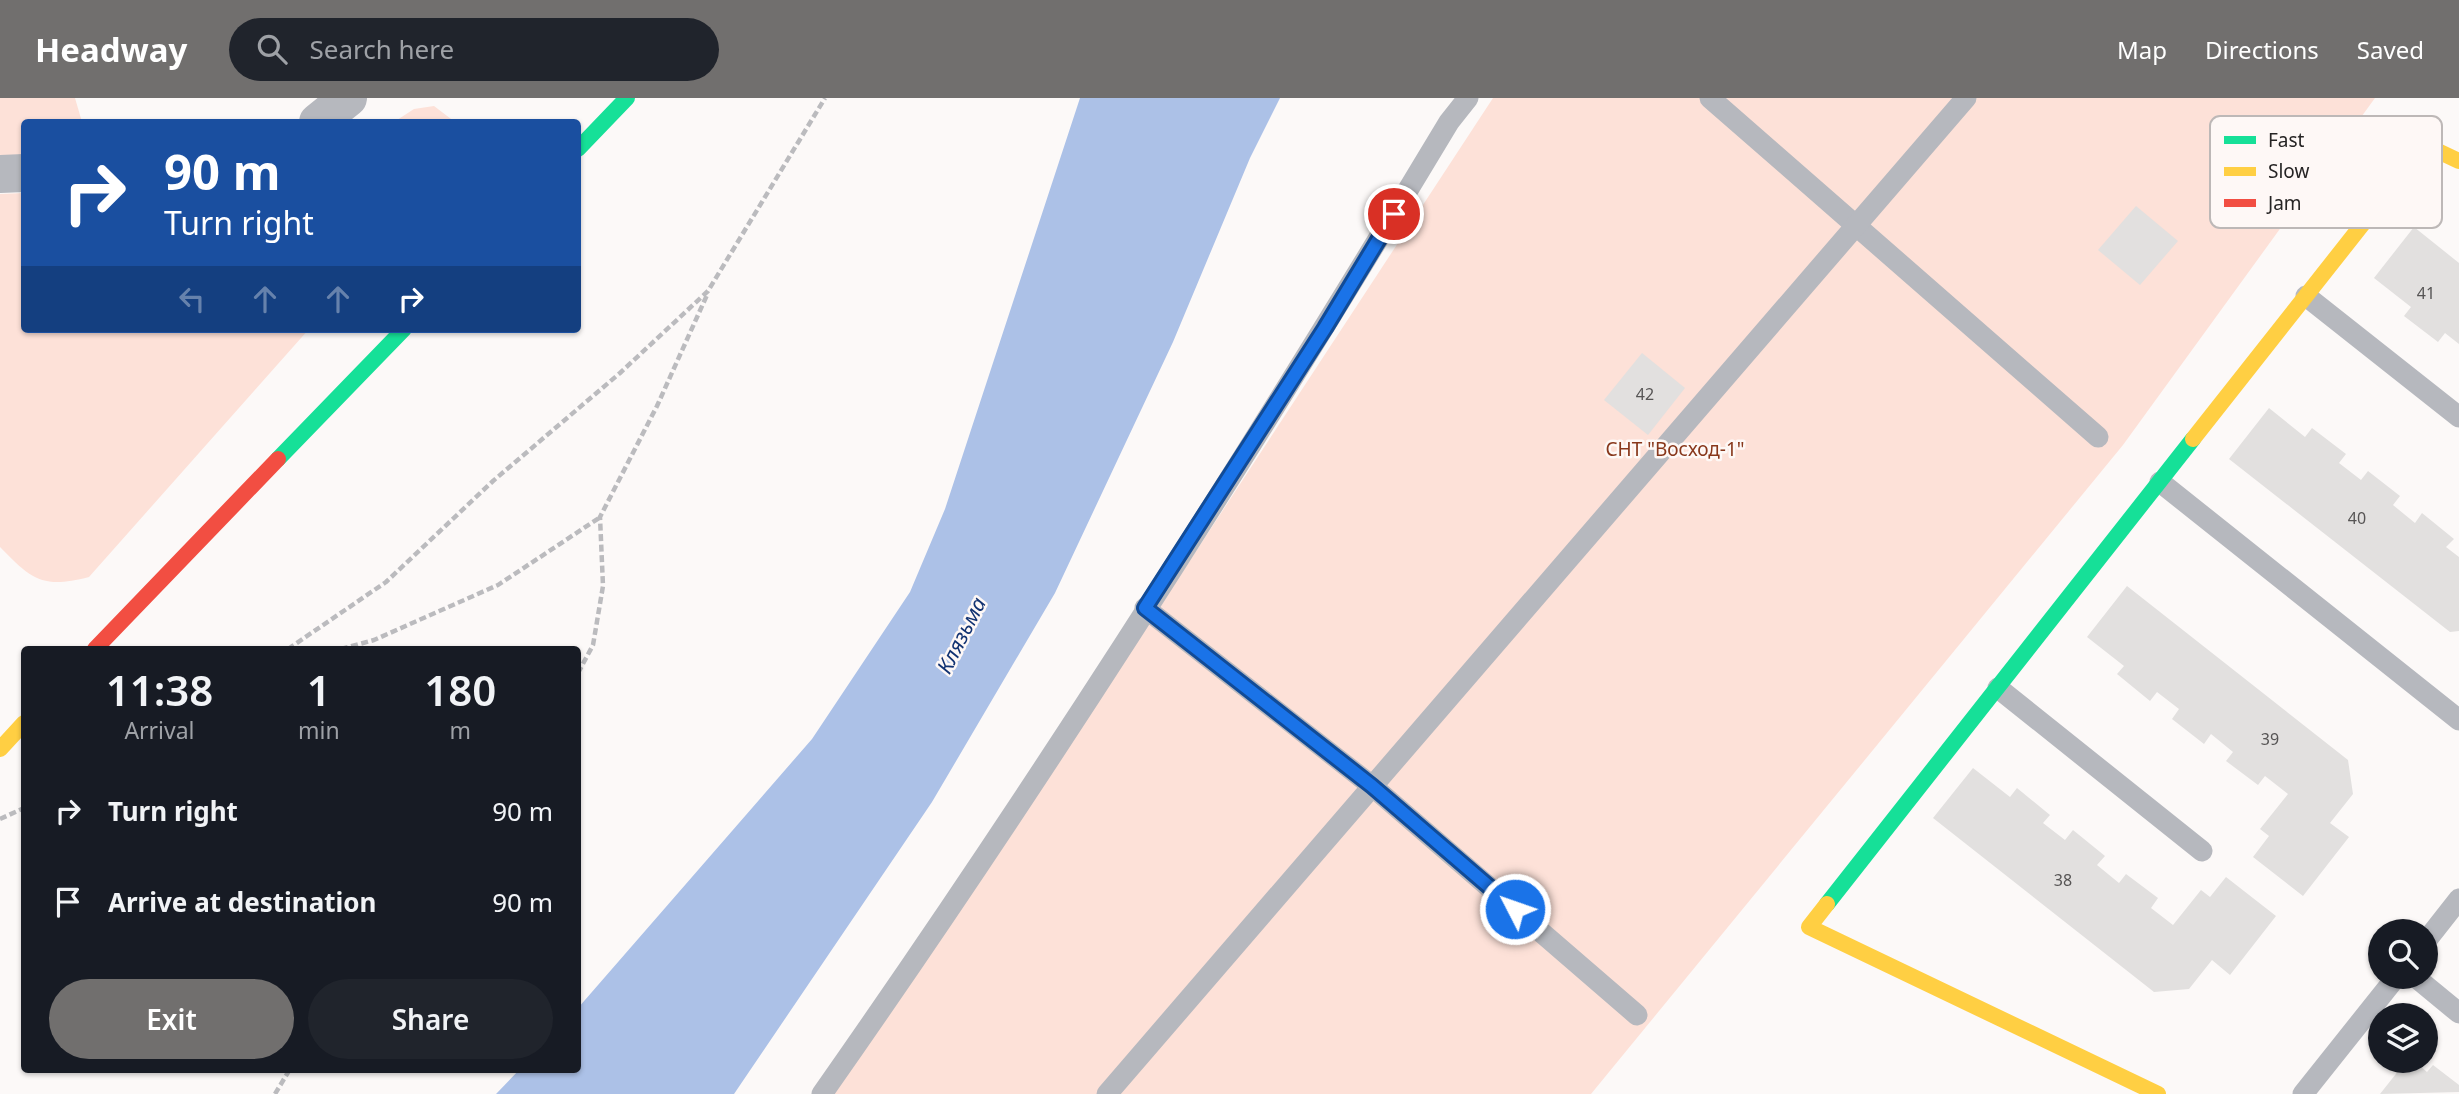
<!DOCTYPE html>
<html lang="en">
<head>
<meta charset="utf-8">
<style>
	:root { --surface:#171b24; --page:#20242c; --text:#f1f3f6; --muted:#9ea1a6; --accent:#716f6e }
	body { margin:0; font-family:"Noto Sans",sans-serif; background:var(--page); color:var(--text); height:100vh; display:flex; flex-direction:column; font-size:26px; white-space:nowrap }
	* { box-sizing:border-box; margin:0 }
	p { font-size:23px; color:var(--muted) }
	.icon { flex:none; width:38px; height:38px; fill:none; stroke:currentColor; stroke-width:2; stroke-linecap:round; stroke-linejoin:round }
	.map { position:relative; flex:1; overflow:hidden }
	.drawer { position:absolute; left:21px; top:548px; width:560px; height:427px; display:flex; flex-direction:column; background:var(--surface); border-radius:7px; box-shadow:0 2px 5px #0004 }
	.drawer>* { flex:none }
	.banner { position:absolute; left:21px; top:21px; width:560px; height:214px; border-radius:7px; box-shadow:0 2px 5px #0004; background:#1a4fa0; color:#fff; overflow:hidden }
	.buttons { position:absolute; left:2368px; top:821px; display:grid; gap:14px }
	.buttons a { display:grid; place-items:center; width:70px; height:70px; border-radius:50%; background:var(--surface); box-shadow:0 2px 5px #0004; font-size:35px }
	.pin { position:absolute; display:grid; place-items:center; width:60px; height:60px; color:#fff; margin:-30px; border:4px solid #fff; border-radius:50%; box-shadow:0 2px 7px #0007 }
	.me { position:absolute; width:77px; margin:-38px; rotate:311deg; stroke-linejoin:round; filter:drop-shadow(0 0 5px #0008) }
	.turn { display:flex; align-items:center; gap:24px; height:147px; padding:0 28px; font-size:32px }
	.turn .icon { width:91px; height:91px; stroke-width:2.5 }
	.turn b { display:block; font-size:49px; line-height:60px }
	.lanes { display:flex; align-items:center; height:66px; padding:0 28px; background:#0003; justify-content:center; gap:35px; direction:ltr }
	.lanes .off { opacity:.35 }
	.eta { display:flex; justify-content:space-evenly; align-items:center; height:119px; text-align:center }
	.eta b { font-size:42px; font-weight:600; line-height:49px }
	.primary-button { display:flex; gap:14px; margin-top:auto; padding:14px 28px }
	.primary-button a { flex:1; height:80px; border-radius:42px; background:var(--accent); color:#fff; font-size:28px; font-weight:600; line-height:80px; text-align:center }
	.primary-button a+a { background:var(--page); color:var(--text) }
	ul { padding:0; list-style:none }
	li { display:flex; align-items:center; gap:21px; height:91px; padding:0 28px }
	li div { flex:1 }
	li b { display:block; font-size:26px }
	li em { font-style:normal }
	header { display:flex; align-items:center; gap:42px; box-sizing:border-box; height:98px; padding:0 35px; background:var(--accent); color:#fff }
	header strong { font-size:33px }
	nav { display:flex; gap:38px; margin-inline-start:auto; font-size:24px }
	.search { width:490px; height:63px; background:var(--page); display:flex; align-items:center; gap:18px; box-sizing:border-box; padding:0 24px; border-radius:38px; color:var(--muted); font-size:26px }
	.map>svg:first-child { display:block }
	.green { fill:#fde1d8 }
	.water { fill:#acc1e7 }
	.building { fill:#e2e0df }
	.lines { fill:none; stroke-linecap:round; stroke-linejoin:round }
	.path { stroke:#bbbbbe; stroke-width:4.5; stroke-dasharray:7 3.5; stroke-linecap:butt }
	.lane { stroke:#b6b8be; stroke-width:21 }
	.street { stroke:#b6b8be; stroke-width:38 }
	.fast { stroke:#16e098; stroke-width:16 }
	.slow { stroke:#ffcf43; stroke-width:16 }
	.jam { stroke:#f24e42; stroke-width:16 }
	.route-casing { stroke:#114b97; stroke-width:18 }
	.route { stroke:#1a73e8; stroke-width:12 }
	.labels { text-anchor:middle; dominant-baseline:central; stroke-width:5; stroke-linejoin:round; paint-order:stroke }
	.number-label { font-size:16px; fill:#565454 }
	.park-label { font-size:19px; fill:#88371b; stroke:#fef8f6 }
	.water-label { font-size:21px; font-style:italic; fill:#113272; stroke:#fef8f6 }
	.key { fill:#fef8f6; stroke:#bdb8b7; stroke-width:2 }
	.key-label { font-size:19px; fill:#262424 }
</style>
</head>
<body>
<header>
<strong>Headway</strong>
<div class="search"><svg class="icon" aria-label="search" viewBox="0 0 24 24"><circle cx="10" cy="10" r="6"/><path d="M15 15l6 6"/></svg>Search here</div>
<nav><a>Map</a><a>Directions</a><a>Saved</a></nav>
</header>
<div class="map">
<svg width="2459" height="996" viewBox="0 0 2459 996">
	<rect width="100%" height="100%" fill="#fcf9f8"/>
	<g class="green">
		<polygon points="0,0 75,0 82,24 24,24 24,63 0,64"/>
		<polygon points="1493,0 2375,0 2123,347 1591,996 832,996 1147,528"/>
		<polygon points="434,8 455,24 394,24 414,11"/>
		<path d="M24,95V231H309L89,479C43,491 32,482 0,449V96Z"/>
	</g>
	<polygon class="water" points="1080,0 1280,0 1250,60 1173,244 1055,495 932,704 734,996 496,996 520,971 578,971 578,910 812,641 910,494 945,411"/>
	<g class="building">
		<polygon points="2136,108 2178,143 2140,187 2098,152"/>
		<polygon points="2414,129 2459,165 2459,246 2445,235 2438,244 2404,218 2411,209 2374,180"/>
		<polygon points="1642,255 1685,290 1648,337 1604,302"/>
		<polygon points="2269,310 2305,339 2312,330 2346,356 2339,365 2361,382 2368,373 2400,398 2393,407 2415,425 2422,415 2454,441 2446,449 2459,459 2459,533 2450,534 2229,361"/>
		<polygon points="2127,488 2348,662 2353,696 2330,725 2349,739 2303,798 2253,759 2269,738 2260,731 2288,696 2265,678 2258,687 2226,663 2233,654 2211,636 2204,646 2172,621 2179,611 2157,594 2150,603 2117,576 2124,568 2087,539"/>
		<polygon points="1973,670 2010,699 2017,690 2050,717 2043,725 2065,742 2073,732 2105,758 2097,767 2119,785 2126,776 2158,800 2151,810 2173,827 2201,792 2210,799 2226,779 2276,818 2230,877 2212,862 2189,891 2154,894 1933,720"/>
		<polygon points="2407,962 2413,962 2427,974 2433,967 2459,987 2459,994 2380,996"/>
	</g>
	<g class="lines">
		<g class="path">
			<polyline points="288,551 386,484 493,383 620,275 708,193 825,0"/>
			<polyline points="341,551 374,542 498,487 599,420"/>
			<polyline points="578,575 593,547 603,488 600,419 657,308 707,197"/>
			<polyline points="0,721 24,710"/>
			<polyline points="275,996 290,971"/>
		</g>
		<g class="lane">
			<polyline points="1710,0 2098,339"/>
			<polyline points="2306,198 2459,319"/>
			<polyline points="2160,384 2459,622"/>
			<polyline points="1145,510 1372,688 1637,917"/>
			<polyline points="1998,590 2202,753"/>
			<polyline points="2426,843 2459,801"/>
			<polyline points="2414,878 2459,915"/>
			<path d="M822,996C1043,681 1250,355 1449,24L1468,0"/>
			<polyline points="1107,996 1966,0"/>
			<polyline points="2303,996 2397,878"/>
		</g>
		<g class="street">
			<polyline points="318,24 348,0"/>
			<polyline points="0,76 24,75"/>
		</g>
		<g class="fast">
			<polyline points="578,51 627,0"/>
			<polyline points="278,361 404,231"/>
			<polyline points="1827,806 2193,341"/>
		</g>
		<g class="slow">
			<polyline points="2193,341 2425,47 2459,63"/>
			<polyline points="0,651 24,625"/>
			<polyline points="1827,806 1809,829 2158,996"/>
		</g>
		<polyline class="jam" points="95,551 278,361"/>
	</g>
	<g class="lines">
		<defs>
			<polyline id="route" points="1394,116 1325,230 1145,510 1372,688 1515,811"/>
		</defs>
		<use href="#route" class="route-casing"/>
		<use href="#route" class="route"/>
	</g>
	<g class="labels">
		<g class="number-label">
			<text x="2426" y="195">41</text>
			<text x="1645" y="296">42</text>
			<text x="2357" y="420">40</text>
			<text x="2270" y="641">39</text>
			<text x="2063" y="782">38</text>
		</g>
		<g class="park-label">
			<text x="1675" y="351">СНТ "Восход-1"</text>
		</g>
		<g class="water-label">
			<text transform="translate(961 537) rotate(-63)">Клязьма</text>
		</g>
	</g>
	<rect x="2210" y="18" width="232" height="112" rx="10" class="key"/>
	<rect x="2224" y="38" width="32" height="8" fill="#16e098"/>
	<rect x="2224" y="69" width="32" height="9" fill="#ffcf43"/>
	<rect x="2224" y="101" width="32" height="8" fill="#f24e42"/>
	<g class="key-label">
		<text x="2268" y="49">Fast</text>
		<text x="2268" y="80">Slow</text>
		<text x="2268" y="112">Jam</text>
	</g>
</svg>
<div class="buttons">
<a><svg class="icon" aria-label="search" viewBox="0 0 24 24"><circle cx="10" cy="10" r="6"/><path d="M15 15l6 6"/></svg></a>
<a><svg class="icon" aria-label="layers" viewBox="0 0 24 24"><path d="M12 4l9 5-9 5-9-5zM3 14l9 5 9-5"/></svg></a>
</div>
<div class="pin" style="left:1394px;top:116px;background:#d93025"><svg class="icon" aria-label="arrive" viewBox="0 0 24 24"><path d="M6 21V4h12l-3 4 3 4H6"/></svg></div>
<svg class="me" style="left:1515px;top:811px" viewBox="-20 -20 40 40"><circle r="17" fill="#1a73e8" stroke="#fff" stroke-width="3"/><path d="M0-11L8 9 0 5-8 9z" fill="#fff"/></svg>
<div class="banner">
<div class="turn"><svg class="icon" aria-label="right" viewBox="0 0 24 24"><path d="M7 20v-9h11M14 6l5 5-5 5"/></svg><div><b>90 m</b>Turn right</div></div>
<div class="lanes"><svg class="icon off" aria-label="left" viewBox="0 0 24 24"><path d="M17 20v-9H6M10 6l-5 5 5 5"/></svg><svg class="icon off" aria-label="ahead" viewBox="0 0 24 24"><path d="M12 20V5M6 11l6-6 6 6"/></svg><svg class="icon off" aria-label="ahead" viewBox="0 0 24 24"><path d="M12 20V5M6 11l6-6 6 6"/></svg><svg class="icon" aria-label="right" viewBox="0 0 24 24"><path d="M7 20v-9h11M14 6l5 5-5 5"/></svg></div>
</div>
<section class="drawer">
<div class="eta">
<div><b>11:38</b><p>Arrival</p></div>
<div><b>1</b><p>min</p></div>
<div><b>180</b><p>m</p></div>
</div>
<ul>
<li><svg class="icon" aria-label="right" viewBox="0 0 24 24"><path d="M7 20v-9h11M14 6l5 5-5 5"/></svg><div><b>Turn right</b></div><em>90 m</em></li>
<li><svg class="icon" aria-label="arrive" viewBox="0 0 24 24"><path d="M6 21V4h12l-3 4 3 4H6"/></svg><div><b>Arrive at destination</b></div><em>90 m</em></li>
</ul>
<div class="primary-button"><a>Exit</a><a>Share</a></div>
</section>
</div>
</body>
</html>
